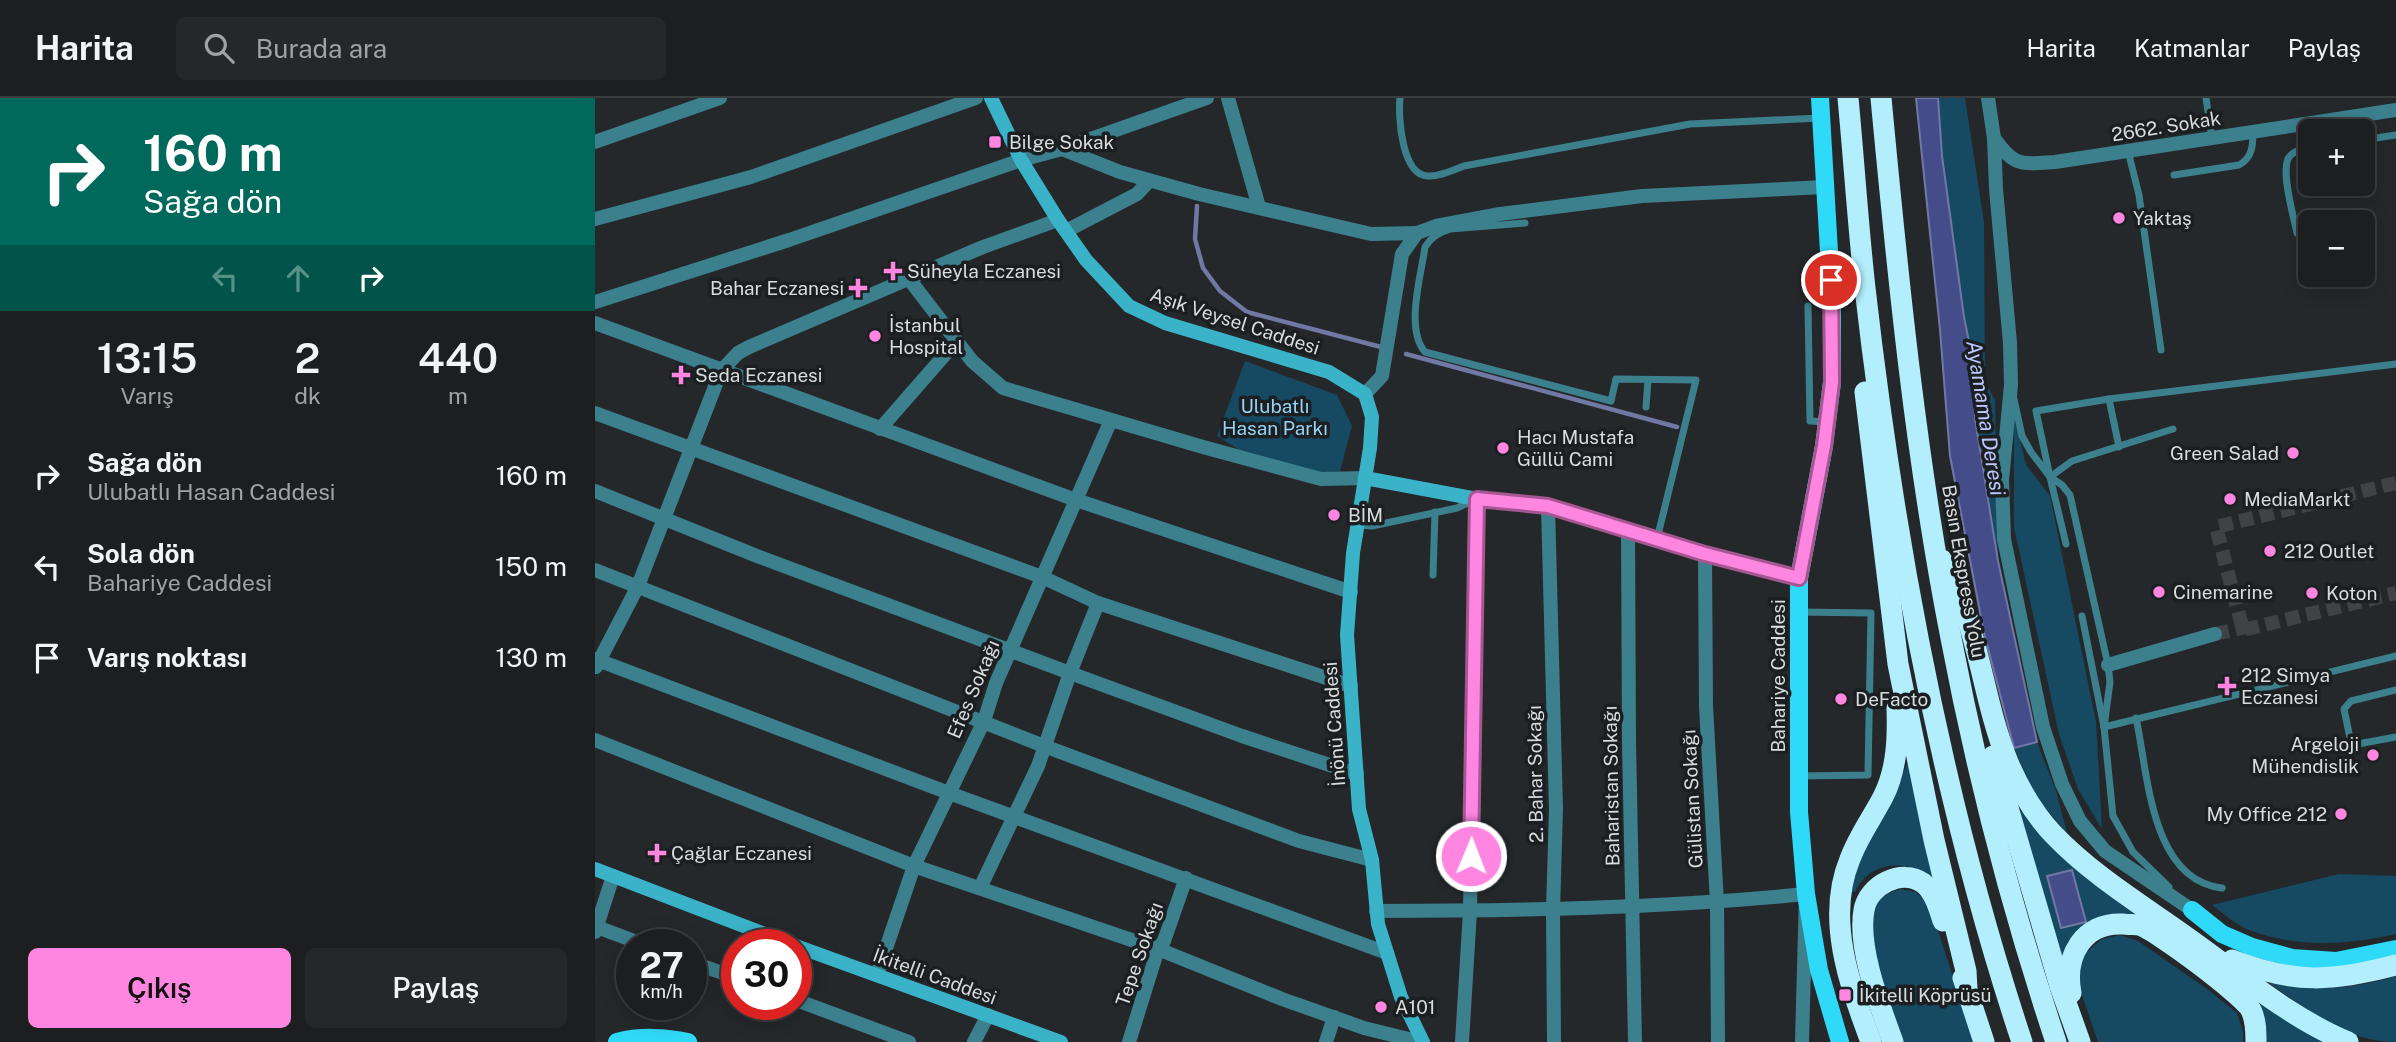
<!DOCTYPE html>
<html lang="tr">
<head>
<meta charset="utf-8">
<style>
	:root { --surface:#1c1e20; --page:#252729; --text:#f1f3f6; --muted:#a0a2a5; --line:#3a3c3e; --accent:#fe86e0 }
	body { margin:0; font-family:"Public Sans",sans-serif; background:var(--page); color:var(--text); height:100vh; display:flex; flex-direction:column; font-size:26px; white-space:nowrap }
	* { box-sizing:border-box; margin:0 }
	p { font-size:23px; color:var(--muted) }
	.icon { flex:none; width:38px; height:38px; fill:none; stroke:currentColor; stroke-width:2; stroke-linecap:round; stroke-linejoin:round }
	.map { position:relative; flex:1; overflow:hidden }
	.panel { display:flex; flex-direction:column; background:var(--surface); width:595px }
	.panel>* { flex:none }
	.banner { background:#00695c; color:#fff; overflow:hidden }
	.controls { position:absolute; left:1703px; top:21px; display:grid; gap:14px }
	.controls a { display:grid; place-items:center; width:77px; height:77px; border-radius:10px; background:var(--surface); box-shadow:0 4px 18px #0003,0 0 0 2px var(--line); font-size:35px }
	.speed { position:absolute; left:21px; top:831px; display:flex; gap:14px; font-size:35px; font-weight:700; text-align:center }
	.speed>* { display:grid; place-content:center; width:91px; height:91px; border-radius:50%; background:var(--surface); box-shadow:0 4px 18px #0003,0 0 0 2px var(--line); line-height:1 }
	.speed small { font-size:18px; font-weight:400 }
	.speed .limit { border:10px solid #d22; background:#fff; color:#111 }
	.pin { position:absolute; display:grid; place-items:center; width:60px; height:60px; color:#fff; margin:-30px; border:4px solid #fff; border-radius:50%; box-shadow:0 2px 7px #0007 }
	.me { position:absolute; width:77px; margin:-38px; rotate:1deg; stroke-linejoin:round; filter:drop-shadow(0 0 5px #0008) }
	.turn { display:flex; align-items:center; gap:24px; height:147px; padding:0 28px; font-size:32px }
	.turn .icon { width:91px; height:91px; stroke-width:2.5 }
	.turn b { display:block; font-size:49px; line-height:60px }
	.lanes { display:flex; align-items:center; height:66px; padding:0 28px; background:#0003; justify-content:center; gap:35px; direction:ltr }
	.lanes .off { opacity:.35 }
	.eta { display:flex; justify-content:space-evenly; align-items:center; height:119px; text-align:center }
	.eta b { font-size:42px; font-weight:600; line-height:49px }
	.primary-button { display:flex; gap:14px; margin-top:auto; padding:14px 28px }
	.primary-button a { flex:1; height:80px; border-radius:10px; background:var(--accent); color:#111; font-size:28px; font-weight:600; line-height:80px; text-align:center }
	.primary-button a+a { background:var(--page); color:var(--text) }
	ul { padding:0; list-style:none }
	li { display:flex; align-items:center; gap:21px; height:91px; padding:0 28px }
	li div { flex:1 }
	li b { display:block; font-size:26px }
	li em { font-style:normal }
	header { display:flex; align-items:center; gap:42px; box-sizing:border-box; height:98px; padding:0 35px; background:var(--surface); border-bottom:2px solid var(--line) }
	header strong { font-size:33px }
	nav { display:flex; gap:38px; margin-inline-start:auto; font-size:24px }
	.search { width:490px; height:63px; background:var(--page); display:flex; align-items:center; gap:18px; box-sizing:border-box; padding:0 24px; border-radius:10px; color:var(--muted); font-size:26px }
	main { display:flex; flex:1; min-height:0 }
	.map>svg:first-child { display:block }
	.green { fill:#164a63 }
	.water { fill:#444d8a; stroke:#7178a3; stroke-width:2 }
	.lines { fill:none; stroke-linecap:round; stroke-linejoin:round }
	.stream { stroke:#7178a3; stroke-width:4.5 }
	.street-tunnel { stroke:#404346; stroke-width:14; stroke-dasharray:14 7; stroke-linecap:butt }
	.lane { stroke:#3c808e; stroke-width:7 }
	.street { stroke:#3c808e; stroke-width:14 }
	.secondary { stroke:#3ab3c9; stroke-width:14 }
	.primary { stroke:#2edaf7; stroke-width:18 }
	.highway { stroke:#b2eefc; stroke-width:21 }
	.route-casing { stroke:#a55792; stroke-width:18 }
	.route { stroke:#fe86e0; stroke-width:12 }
	.poi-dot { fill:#fe86e0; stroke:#1b1f21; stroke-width:2.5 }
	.labels { text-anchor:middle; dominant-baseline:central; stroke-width:7; stroke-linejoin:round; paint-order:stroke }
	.street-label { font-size:19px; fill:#d9dcdd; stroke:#1b1f21 }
	.poi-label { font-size:19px; fill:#d9dcdd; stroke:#1b1f21; text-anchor:start }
	.park-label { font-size:19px; fill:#97d3f4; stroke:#1b1f21 }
	.water-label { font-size:21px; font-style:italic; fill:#bcc8ff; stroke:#1b1f21 }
</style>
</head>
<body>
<header>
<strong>Harita</strong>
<div class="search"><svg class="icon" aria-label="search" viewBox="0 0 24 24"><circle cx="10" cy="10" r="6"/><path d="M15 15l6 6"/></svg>Burada ara</div>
<nav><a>Harita</a><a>Katmanlar</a><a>Paylaş</a></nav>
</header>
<main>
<section class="panel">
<div class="banner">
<div class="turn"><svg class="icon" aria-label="right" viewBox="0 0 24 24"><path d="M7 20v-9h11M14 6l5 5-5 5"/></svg><div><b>160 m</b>Sağa dön</div></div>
<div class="lanes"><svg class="icon off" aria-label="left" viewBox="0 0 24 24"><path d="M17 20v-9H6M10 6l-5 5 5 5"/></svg><svg class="icon off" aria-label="ahead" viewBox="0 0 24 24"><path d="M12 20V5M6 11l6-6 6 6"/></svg><svg class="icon" aria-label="right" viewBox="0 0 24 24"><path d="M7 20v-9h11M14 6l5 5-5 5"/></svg></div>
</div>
<div class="eta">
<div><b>13:15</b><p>Varış</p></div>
<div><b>2</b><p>dk</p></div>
<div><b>440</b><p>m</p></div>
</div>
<ul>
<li><svg class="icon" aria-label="right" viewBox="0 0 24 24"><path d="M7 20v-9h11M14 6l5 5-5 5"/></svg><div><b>Sağa dön</b><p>Ulubatlı Hasan Caddesi</p></div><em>160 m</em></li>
<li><svg class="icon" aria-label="left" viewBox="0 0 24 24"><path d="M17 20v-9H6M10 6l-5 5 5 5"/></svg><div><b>Sola dön</b><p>Bahariye Caddesi</p></div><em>150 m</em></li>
<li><svg class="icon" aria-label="arrive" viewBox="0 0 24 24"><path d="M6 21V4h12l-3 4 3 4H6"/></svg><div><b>Varış noktası</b></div><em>130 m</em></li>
</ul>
<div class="primary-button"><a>Çıkış</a><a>Paylaş</a></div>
</section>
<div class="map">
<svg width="1801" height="944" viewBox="0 0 1801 944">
	<rect width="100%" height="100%" fill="#25282b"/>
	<g class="green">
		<polygon points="1343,0 1370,0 1389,125 1390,284 1400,302 1403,463 1380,321 1379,268 1369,219 1347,58"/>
		<polygon points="650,263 742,297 757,328 745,373 732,376 643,351 622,338"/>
		<polygon points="1419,317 1431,367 1455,398 1501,624 1507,731 1483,691 1464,636 1419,429"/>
		<polygon points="1442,644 1461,693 1472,735 1440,698 1419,650"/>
		<path d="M1313,664L1342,782C1317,762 1275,760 1260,794L1253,793C1268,749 1295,708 1313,664Z"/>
		<path d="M1427,713C1459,760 1507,791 1552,824L1530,817L1465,872L1423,714Z"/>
		<path d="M1744,776L1801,778V836C1752,847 1701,850 1654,832C1641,827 1628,815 1617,807Z"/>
		<path d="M1305,791L1321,794L1335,808L1379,944H1308C1297,910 1268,844 1279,810C1282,799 1295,795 1305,791Z"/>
		<polygon points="1525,837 1543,843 1612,891 1642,915 1648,934 1648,944 1503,944 1483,885 1487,858 1507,841"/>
		<path d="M1801,878V944C1752,944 1713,912 1674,885C1725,893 1752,892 1801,878Z"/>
		<polygon points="1668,903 1729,944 1668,944 1663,909"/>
	</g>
	<g class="water">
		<polygon points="1321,0 1343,0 1347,58 1369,219 1379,268 1380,321 1403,463 1442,644 1419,650 1389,535 1355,358 1345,232"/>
		<polygon points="1477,772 1491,824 1466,830 1452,778"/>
	</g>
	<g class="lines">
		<g class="stream">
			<polyline points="602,108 600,141 608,170 625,193 652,214 786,249"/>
			<polyline points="811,256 1082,329"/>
		</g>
		<g class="street-tunnel">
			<polyline points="1801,385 1621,429 1648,532 1801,495"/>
			<polyline points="1620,536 1656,528"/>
		</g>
		<g class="lane">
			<path d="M805,0C803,20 807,76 832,78C844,79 858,72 869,68L1095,26L1226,20"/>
			<polyline points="1611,0 1617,40"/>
			<polyline points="1768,42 1801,37"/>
			<polyline points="1533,53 1544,97 1566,252"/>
			<path d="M1579,77L1644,67C1657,60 1658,48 1658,34"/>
			<path d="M930,125L855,131C844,134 836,139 830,149C826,178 810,231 830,254L1016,303L1021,281L1101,282L1062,441"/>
			<path d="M1702,135C1699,120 1684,69 1695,58C1700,52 1708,51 1715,50"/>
			<polyline points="1213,208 1215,323 1231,324"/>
			<polyline points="1419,301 1427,338 1436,354 1455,379 1471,446"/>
			<polyline points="1514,301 1524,349"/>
			<polyline points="1051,309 1053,282"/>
			<polyline points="1455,379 1477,363 1578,331"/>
			<polyline points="763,427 777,428 862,410 877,403"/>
			<polyline points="838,477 840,414"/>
			<polyline points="1204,514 1276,515 1273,677 1204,678"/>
			<polyline points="1487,518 1509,629 1518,718 1538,754 1574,789"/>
			<polyline points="1801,592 1756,603 1749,611 1755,640 1763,646 1801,639"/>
			<path d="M1541,620C1553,674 1555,782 1627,790"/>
			<polyline points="1509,629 1515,584 1513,567 1475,397 1467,387 1455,379 1441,313 1514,301 1801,266"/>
			<polyline points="1509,629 1801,558"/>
		</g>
		<g class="street">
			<polyline points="633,0 664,109"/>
			<polyline points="1393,0 1399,40 1401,91 1415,245 1416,287 1407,382 1409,441 1448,629 1467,686 1485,723 1510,753 1597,812"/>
			<path d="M1399,40C1419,69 1426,66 1460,64L1801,12"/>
			<polyline points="0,44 125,0"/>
			<polyline points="467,51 525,74 604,96 776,136 822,135"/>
			<polyline points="0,121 156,79 381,0"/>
			<polyline points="471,133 542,96 554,83"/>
			<polyline points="314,181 377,263 408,290 608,349 726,381 770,380"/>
			<polyline points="0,204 194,142 426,62 467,51 612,0"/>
			<polyline points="0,225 481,402 756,494"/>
			<polyline points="770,296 787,278 807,156 822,135 841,128 905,116 1047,98 1230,89"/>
			<polyline points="0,315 447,479 503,505 756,588"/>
			<polyline points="285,331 361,244"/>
			<polyline points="0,393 162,458 475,575 647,638 762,676"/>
			<polyline points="953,408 961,711 958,813 959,944"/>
			<polyline points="1033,431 1034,644 1040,944"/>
			<polyline points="1110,456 1111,608 1122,805 1123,944"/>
			<polyline points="0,472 449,648 704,743 777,762"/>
			<polyline points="0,561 354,695 792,855"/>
			<polyline points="1513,567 1620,536"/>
			<polyline points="1,569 43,488 126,273 143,255 154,249 388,149 463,122"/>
			<polyline points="0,642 319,768 563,851 687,901 769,930 826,944"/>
			<polyline points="385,790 443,668 475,575 503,505"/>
			<path d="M781,813C924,813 1068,810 1211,796L1207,944"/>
			<polyline points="2,829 50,847"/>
			<polyline points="0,834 18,778"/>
			<polyline points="96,864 142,880"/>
			<polyline points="282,877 319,768 389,623 401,585 516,322"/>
			<polyline points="201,902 314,944"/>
			<polyline points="379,944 393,917"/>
			<polyline points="534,944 563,851 569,843 591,780"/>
			<polyline points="731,944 739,919"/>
			<polyline points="867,944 875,813 882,401"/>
		</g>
		<g class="secondary">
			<polyline points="396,0 426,62 463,122 491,162 534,208 570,225 734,274 770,296 777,319 775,350 758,455 752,537 764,711 777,762 783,826 806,899 828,944"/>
			<polyline points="770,380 882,401 953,408 1110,456 1204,480"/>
			<polyline points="0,771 198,847"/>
			<polyline points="201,848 466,944"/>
		</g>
		<g class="primary">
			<polyline points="1225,0 1237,205 1237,284 1229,348 1204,480 1204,714 1211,796 1224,872 1245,944"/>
			<polyline points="1597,812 1627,836 1657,849 1697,860 1741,863 1801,851"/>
			<path d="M22,944C44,938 71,939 93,944"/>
		</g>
		<g class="highway">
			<path d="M1253,0C1259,63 1263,127 1270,190C1299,445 1346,700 1427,944"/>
			<path d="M1286,0C1303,181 1321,362 1356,540C1382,677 1417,812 1461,944"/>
			<polyline points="1270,294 1303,566 1339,742 1371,873 1372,891"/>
			<path d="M1347,462C1384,524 1386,598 1413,664C1424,690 1438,715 1458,736C1497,777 1547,807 1593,840C1644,876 1695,920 1753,944"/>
			<polyline points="1398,658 1465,888 1485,944"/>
			<path d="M1637,862C1700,886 1737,884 1801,867"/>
			<polyline points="1368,880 1389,944"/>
			<path d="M1476,895C1469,858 1488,824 1528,826C1533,827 1540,826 1544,827C1561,832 1649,898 1656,912C1661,922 1661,934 1661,944"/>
			<path d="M1276,944C1255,887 1230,821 1255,761C1263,739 1277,720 1288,699C1302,672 1303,640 1302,610"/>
			<path d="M1298,944C1285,908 1262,850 1269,812C1273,787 1307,770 1328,785C1339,793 1344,810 1348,823"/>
		</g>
	</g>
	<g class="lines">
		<defs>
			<polyline id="route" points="876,758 882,401 953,408 1110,456 1204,480 1229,348 1237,284 1236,182"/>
		</defs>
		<use href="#route" class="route-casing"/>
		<use href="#route" class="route"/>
	</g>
	<g class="poi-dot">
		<rect x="393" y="37" width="14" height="14" rx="3.5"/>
		<circle cx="1524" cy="120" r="7"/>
		<path d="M294.5 162.5h7v7h7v7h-7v7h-7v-7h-7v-7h7z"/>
		<path d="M259.5 179.5h7v7h7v7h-7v7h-7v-7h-7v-7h7z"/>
		<circle cx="280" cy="238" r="7"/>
		<path d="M82.5 266.5h7v7h7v7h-7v7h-7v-7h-7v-7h7z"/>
		<circle cx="908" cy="350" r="7"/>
		<circle cx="1698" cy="355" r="7"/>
		<circle cx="1635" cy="401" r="7"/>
		<circle cx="739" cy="417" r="7"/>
		<circle cx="1675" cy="453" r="7"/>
		<circle cx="1564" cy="494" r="7"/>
		<circle cx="1717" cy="495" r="7"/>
		<path d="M1628.5 577.5h7v7h7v7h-7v7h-7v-7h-7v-7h7z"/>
		<circle cx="1246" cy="601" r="7"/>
		<circle cx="1778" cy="657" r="7"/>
		<circle cx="1746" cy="716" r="7"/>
		<path d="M58.5 744.5h7v7h7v7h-7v7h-7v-7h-7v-7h7z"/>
		<rect x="1243" y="890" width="14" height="14" rx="3.5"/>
		<circle cx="786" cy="909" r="7"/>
	</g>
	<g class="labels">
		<g class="street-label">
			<text transform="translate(1571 28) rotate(-9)">2662. Sokak</text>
			<text transform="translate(640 223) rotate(18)">Aşık Veysel Caddesi</text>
			<text transform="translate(1369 473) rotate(80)">Basın Ekspress Yolu</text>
			<text transform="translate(1183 578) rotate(-90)">Bahariye Caddesi</text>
			<text transform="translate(378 591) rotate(-67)">Efes Sokağı</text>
			<text transform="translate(739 626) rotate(-94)">İnönü Caddesi</text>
			<text transform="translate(940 676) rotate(-91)">2. Bahar Sokağı</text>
			<text transform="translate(1016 688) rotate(-91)">Baharistan Sokağı</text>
			<text transform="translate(1097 701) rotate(-93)">Gülistan Sokağı</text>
			<text transform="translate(544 856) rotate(-71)">Tepe Sokağı</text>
			<text transform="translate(340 878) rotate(20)">İkitelli Caddesi</text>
		</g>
		<g class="poi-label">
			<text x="414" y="44">Bilge Sokak</text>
			<text x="1538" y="120">Yaktaş</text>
			<text x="312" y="173">Süheyla Eczanesi</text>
			<text x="249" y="190" text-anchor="end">Bahar Eczanesi</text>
			<text x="294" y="227">İstanbul<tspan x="294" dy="22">Hospital</tspan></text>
			<text x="100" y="277">Seda Eczanesi</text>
			<text x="922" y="339">Hacı Mustafa<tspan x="922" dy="22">Güllü Cami</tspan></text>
			<text x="1684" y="355" text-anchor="end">Green Salad</text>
			<text x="1649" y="401">MediaMarkt</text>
			<text x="753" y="417">BİM</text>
			<text x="1689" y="453">212 Outlet</text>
			<text x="1578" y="494">Cinemarine</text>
			<text x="1731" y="495">Koton</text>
			<text x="1646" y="577">212 Simya<tspan x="1646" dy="22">Eczanesi</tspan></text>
			<text x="1260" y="601">DeFacto</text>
			<text x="1764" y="646" text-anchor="end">Argeloji<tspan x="1764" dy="22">Mühendislik</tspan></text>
			<text x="1732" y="716" text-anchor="end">My Office 212</text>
			<text x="76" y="755">Çağlar Eczanesi</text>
			<text x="1264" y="897">İkitelli Köprüsü</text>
			<text x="800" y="909">A101</text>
		</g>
		<g class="park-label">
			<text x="680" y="308">Ulubatlı<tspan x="680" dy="22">Hasan Parkı</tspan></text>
		</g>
		<g class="water-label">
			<text transform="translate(1391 320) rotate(81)">Ayamama Deresi</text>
		</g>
	</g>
</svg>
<div class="controls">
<a>+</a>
<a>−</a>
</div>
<div class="speed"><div>27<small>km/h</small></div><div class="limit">30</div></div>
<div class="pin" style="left:1236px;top:182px;background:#d93025"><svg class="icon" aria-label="arrive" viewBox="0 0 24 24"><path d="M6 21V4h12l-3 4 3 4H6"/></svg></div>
<svg class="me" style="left:876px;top:758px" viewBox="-20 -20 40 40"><circle r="17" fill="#fe86e0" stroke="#fff" stroke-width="3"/><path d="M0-11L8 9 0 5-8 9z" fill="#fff"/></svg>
</div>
</main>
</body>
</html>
